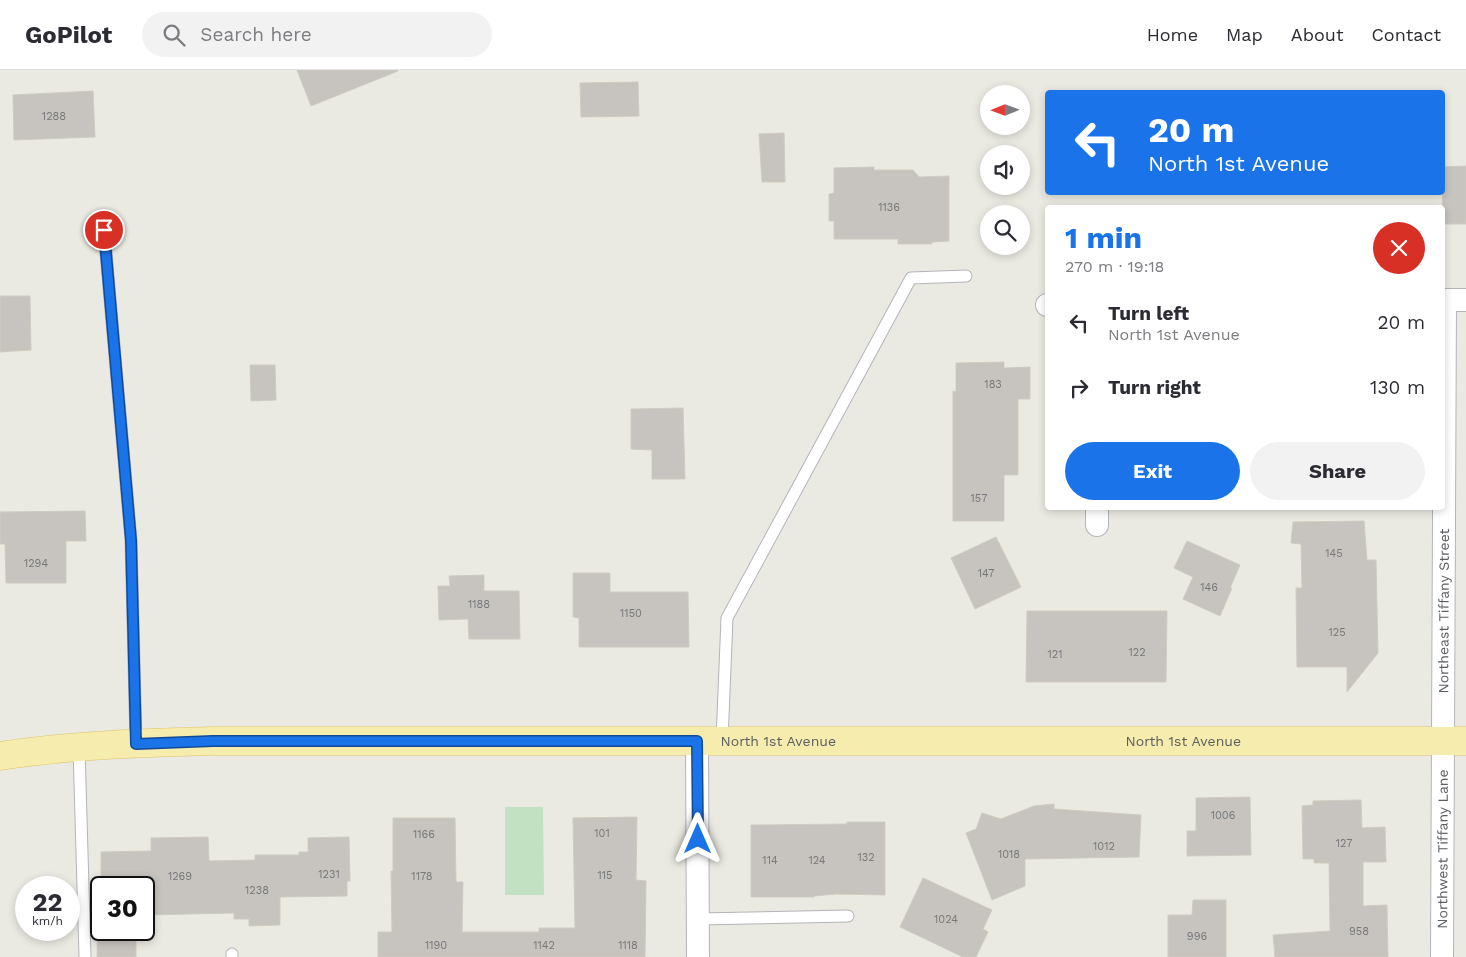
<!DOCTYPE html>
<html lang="en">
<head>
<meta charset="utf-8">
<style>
	:root { --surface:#fff; --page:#f2f2f3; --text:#2b2b33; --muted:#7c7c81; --line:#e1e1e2; --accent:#1a73e8 }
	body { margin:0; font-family:"Work Sans",sans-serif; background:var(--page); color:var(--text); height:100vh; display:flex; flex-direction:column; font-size:19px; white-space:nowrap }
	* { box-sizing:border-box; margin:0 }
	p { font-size:16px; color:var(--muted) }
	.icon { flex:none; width:28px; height:28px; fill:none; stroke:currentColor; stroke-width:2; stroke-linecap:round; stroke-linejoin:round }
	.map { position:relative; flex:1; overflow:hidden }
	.sheet { position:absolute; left:1045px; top:135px; width:400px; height:305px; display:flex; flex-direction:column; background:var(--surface); border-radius:5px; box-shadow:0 2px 8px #0003 }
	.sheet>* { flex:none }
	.banner { position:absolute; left:1045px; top:20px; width:400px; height:105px; border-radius:5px; box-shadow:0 2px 8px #0003; background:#1a73e8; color:#fff; overflow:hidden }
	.needle { width:32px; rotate:269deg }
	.controls { position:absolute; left:980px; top:15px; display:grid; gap:10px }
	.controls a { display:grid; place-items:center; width:50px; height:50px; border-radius:50%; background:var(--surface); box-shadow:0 2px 8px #0003; font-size:25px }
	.speed { position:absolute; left:15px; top:806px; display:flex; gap:10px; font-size:25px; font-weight:700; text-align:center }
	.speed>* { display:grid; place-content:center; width:65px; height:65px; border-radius:50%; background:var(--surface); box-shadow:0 2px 8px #0003; line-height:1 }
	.speed small { font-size:12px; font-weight:400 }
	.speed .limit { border:2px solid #111; border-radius:8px; background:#fff; color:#111 }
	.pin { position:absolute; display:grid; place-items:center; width:42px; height:42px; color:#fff; margin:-21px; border:2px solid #fff; border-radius:50%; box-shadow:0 1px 5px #0007 }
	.me { position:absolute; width:55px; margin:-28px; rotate:0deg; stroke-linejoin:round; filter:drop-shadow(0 0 4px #0008) }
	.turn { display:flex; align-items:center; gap:18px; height:105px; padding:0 20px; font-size:22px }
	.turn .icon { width:65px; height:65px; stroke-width:2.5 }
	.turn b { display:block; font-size:35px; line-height:42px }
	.round { display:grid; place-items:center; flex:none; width:52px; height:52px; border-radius:26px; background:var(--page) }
	.headline { display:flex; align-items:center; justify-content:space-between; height:85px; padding:0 20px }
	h1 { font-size:30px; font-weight:700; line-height:38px; color:var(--accent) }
	.cta { display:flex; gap:10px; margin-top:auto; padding:10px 20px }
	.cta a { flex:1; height:58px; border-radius:30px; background:var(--accent); color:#fff; font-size:20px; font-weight:700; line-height:58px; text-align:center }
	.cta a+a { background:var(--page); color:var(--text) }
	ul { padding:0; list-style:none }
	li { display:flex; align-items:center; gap:15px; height:65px; padding:0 20px }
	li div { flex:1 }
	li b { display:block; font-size:19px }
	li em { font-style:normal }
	header { display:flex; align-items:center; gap:30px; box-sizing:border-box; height:70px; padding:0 25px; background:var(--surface); border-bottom:1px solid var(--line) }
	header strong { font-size:24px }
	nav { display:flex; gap:28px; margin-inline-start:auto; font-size:18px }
	.search { width:350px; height:45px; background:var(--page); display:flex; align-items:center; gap:12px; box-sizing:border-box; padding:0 18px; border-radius:28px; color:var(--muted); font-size:19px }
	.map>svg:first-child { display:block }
	.green { fill:#c1e1c2 }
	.building { fill:#c7c4bf; stroke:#cfcbc1 }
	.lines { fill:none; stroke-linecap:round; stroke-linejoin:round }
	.service-casing { stroke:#b3b4b8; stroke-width:13 }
	.minor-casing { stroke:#b3b4b8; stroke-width:24 }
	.primary-casing { stroke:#e1c266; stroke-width:29 }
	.service { stroke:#fff; stroke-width:11 }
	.minor { stroke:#fff; stroke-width:22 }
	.primary { stroke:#f5ecad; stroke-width:28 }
	.route-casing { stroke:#114b97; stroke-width:12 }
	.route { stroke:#1a73e8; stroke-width:9 }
	.labels { text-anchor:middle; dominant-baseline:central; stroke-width:4.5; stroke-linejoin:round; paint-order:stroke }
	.number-label { font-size:11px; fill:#757778 }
	.street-label { font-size:14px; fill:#5a5d61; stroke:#fff }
</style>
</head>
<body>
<header>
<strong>GoPilot</strong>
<div class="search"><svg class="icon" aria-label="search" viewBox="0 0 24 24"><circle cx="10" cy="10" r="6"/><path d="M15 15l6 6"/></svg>Search here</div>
<nav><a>Home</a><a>Map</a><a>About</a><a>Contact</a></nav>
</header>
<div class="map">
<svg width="1466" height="887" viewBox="0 0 1466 887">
	<rect width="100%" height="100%" fill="#ebeae2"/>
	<polygon class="green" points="505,737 543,737 544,825 505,825"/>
	<g class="building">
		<polygon points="297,0 397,0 398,1 311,36"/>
		<polygon points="638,12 639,46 581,47 580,13"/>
		<polygon points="93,21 95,67 14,70 13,25"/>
		<polygon points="784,63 785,112 762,112 759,64"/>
		<polygon points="1466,96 1466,154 1442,154 1443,97"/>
		<polygon points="874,97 874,100 913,100 919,107 949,106 949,171 932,172 932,174 898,174 898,169 834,169 834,151 829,151 829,124 834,123 834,98"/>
		<polygon points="0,226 30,226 31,280 0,282"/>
		<polygon points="1004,292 1004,298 1030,297 1030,329 1018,329 1018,405 1004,405 1004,451 953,451 953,321 956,322 956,293"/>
		<polygon points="250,295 275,295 276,330 251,331"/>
		<polygon points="683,338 685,409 652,409 652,380 631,379 631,339"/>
		<polygon points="85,441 86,471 66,471 66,513 6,513 5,474 0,474 0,442"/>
		<polygon points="1364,451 1367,490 1376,490 1378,583 1347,622 1347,597 1297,597 1296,518 1302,518 1301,474 1291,473 1293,452"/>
		<polygon points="996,467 1021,517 975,539 951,488"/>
		<polygon points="1187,471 1240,495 1230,518 1232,518 1220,546 1183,529 1193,507 1174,498"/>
		<polygon points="573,503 610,503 610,522 688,522 689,577 579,577 579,548 573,547"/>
		<polygon points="484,505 484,521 519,521 520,569 469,569 468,549 439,550 438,516 450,516 449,506"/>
		<polygon points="1027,541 1167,541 1166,612 1026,612"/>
		<polygon points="1250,727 1251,785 1187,786 1187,761 1196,761 1196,728"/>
		<polygon points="1361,730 1362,758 1385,757 1386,792 1363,792 1363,836 1387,835 1388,887 1275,887 1273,865 1330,861 1329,793 1314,793 1314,789 1303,789 1302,736 1313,735 1313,731"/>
		<polygon points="1054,734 1054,739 1141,745 1139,787 1025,789 1025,816 992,830 966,763 976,759 982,743 1001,749 1034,736"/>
		<polygon points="637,747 636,810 646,811 645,887 378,887 378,862 392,862 391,801 393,801 393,748 455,748 456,812 463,812 462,862 539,862 539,858 575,858 573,748"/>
		<polygon points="847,752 885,752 885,825 836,824 814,826 814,827 751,827 751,755 847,754"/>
		<polygon points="208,767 209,791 255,790 255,785 299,785 299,782 308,782 308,768 349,767 350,811 347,811 347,826 280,827 280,855 249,856 249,849 234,849 234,843 144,845 144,818 101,818 101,860 136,860 136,887 97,887 98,817 101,817 101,782 151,781 151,768"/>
		<polygon points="923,808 992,840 983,859 988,862 976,887 963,887 900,857"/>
		<polygon points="1193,830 1226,830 1226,887 1168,887 1168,845 1192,845"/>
	</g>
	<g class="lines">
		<defs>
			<g id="service">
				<polyline points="104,160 131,470 136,674"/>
				<polyline points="722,671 727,548 911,208 966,206"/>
				<polyline points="79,678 85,887"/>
				<polyline points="698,849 848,846"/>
				<polyline points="232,887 232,884"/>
			</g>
			<g id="minor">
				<polyline points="1442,230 1466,230"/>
				<polyline points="1047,235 1048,235"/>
				<polyline points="1097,438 1097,455"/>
				<polyline points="697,671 698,887"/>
				<path id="s1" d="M1442,887L1445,230"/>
			</g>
			<g id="primary">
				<path id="s2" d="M0,686C70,675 142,673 213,671H1466"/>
			</g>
		</defs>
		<use href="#service" class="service-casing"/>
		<use href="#minor" class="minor-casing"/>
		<use href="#primary" class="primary-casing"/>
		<use href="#service" class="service"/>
		<use href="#minor" class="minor"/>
		<use href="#primary" class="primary"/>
	</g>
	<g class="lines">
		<defs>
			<polyline id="route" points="104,160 131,470 136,674 213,671 697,671 698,769"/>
		</defs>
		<use href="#route" class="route-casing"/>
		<use href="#route" class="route"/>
	</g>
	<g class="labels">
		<g class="number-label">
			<text x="54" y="46">1288</text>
			<text x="889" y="137">1136</text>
			<text x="993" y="314">183</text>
			<text x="979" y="428">157</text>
			<text x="1334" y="483">145</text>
			<text x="36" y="493">1294</text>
			<text x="986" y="503">147</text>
			<text x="1209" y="517">146</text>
			<text x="479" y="534">1188</text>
			<text x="631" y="543">1150</text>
			<text x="1337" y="562">125</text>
			<text x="1137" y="582">122</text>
			<text x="1055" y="584">121</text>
			<text x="1223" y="745">1006</text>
			<text x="602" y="763">101</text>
			<text x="424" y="764">1166</text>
			<text x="1344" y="773">127</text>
			<text x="1104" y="776">1012</text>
			<text x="1009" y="784">1018</text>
			<text x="866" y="787">132</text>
			<text x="770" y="790">114</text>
			<text x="817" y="790">124</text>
			<text x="329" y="804">1231</text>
			<text x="605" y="805">115</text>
			<text x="180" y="806">1269</text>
			<text x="422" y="806">1178</text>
			<text x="257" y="820">1238</text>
			<text x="946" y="849">1024</text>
			<text x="1359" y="861">958</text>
			<text x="1197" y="866">996</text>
			<text x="436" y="875">1190</text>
			<text x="544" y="875">1142</text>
			<text x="628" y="875">1118</text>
		</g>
		<g class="street-label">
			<text stroke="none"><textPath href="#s1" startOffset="346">Northeast Tiffany Street</textPath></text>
			<text stroke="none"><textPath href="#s2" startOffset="779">North 1st Avenue</textPath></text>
			<text stroke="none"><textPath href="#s2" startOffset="1184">North 1st Avenue</textPath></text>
			<text stroke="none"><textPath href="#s1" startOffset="108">Northwest Tiffany Lane</textPath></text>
		</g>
	</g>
</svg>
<div class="controls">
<a><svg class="needle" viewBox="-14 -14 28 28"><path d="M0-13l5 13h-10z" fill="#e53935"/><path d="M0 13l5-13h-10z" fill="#7c7c81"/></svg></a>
<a><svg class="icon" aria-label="sound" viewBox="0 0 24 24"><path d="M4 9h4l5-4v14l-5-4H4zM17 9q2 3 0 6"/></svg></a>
<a><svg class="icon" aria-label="search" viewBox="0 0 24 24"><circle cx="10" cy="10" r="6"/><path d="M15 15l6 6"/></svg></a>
</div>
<div class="speed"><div>22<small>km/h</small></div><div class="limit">30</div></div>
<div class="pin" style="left:104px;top:160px;background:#d93025"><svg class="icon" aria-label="arrive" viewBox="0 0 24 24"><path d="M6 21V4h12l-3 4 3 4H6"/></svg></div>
<svg class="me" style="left:698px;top:769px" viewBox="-20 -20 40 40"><path d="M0-17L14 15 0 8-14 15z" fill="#1a73e8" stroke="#fff" stroke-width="4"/></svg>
<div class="banner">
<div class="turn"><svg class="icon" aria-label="left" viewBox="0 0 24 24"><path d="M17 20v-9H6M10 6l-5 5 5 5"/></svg><div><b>20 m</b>North 1st Avenue</div></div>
</div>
<section class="sheet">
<div class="headline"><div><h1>1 min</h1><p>270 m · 19:18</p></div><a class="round" style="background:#d93025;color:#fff"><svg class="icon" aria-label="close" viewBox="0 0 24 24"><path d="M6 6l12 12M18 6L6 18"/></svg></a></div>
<ul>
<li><svg class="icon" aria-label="left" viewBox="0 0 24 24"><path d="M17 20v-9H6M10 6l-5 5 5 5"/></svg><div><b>Turn left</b><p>North 1st Avenue</p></div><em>20 m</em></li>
<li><svg class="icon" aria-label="right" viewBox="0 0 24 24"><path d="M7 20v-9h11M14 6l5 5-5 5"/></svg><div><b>Turn right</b></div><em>130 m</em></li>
</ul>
<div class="cta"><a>Exit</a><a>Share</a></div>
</section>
</div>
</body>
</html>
